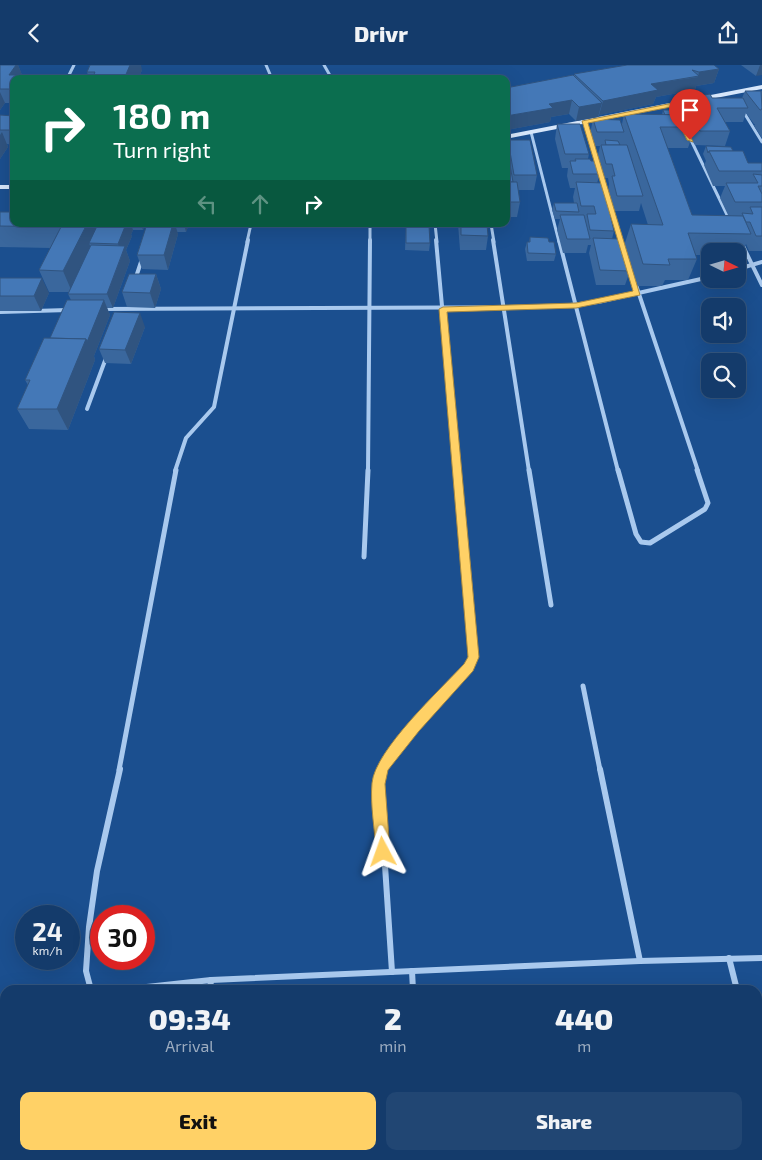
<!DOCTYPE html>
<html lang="en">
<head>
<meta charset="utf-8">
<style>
	:root { --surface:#143b6b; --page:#214673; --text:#f1f3f6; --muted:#9dadc1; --line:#33557e; --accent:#ffd166 }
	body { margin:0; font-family:"Exo 2",sans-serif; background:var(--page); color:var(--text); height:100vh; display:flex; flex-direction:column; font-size:19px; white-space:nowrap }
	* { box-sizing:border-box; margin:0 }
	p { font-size:16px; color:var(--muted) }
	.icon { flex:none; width:28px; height:28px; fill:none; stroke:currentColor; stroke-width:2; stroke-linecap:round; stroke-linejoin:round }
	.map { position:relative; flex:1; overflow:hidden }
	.drawer { position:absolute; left:0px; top:920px; width:762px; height:175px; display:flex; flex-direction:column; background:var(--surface); border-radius:15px 15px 0 0; box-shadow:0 5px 20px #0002,0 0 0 1px var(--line) }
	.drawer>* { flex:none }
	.guide { position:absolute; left:10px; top:10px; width:500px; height:152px; border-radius:10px; box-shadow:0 5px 20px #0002,0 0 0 1px var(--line); background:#0b6e4f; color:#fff; overflow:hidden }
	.needle { width:32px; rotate:95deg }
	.controls { position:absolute; left:701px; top:178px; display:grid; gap:10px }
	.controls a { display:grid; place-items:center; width:45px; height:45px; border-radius:10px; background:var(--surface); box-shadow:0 5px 20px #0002,0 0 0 1px var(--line); font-size:25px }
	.speed { position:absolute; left:15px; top:840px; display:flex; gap:10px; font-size:25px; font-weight:700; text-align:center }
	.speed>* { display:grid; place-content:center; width:65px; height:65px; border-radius:50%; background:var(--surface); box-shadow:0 5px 20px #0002,0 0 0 1px var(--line); line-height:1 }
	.speed small { font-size:12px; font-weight:400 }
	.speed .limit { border:8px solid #d22; background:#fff; color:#111 }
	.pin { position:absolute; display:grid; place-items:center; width:42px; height:42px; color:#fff; margin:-51px -21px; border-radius:50% 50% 50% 0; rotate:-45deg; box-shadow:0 0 5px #0007 }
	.pin .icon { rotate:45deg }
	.me { position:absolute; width:55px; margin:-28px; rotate:356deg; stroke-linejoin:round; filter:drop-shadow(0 0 4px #0008) }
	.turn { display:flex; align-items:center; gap:18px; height:105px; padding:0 20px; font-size:22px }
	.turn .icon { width:65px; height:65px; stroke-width:2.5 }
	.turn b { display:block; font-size:35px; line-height:42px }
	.lanes { display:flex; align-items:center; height:48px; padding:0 20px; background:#0003; justify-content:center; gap:25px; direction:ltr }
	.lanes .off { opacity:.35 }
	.eta { display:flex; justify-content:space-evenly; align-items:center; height:85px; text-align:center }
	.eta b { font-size:30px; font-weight:800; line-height:35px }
	.button { display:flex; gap:10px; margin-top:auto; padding:10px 20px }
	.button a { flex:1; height:58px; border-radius:10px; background:var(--accent); color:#111; font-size:20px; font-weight:800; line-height:58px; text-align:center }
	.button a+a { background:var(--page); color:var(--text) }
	header { display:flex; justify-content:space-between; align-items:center; height:65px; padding:0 20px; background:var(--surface); font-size:22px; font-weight:800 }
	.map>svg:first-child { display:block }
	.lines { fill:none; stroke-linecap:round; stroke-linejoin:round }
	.street-far3 { stroke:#a9c9ee; stroke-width:3 }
	.street-far2 { stroke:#a9c9ee; stroke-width:4 }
	.street-far1 { stroke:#a9c9ee; stroke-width:5 }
	.street { stroke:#a9c9ee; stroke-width:6 }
	.secondary { fill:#d6e6fa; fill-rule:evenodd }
	.wall { fill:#3a679d }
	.shaded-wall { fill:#305480 }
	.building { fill:#4478b7; stroke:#305480 }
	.route { fill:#ffd166; stroke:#a68842 }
</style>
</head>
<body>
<header><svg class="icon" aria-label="back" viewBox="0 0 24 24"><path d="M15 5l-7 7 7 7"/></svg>Drivr<svg class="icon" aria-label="share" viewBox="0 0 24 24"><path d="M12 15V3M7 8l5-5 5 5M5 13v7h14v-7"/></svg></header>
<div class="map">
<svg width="762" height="1095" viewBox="0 0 762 1095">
	<rect width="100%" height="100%" fill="#1b4f8f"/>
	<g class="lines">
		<g class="street-far3">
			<polyline points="266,0 272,14"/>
			<polyline points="324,0 332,14"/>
			<polyline points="67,14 74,0"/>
			<polyline points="673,40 680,55"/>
			<polyline points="743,46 762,77"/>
			<polyline points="585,56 621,177"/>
			<polyline points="531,67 559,177"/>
			<polyline points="689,71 730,156"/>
			<polyline points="10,122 14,114"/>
			<polyline points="435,159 437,177"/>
			<polyline points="491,159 494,177"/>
			<polyline points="247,177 251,159"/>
			<polyline points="370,177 370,159"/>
		</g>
		<g class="street-far2">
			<polyline points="436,175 457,406"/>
			<polyline points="493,175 529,406"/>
			<polyline points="559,175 618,406"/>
			<polyline points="621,175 698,406"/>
			<polyline points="742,179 762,220"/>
			<polyline points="738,204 762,197"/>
			<polyline points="135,215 142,194"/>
			<polyline points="101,244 552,242 598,237 710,212"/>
			<polyline points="0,247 68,245"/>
			<polyline points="87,344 106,293"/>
			<polyline points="175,406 186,373 214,342 248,175"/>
			<polyline points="368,406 370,175"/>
		</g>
		<g class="street-far1">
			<polyline points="529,405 551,540"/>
			<polyline points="618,405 636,469 641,477 650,478 705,444 708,438 697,405"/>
			<polyline points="364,492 368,405"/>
			<polyline points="583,621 600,705"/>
			<polyline points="119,705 176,405"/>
			<polyline points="381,705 386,695 468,603 474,592 457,405"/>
		</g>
		<g class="street">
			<polyline points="381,704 379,709 392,907"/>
			<polyline points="600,704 640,896"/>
			<polyline points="729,893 737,925"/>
			<polyline points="412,906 413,925"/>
			<polyline points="91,925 86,906 89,862 97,806 120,704"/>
			<polyline points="119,925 211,915 640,896 762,893"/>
			<polyline points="210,925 211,915"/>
			<polyline points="758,1007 762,1025"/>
			<polyline points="418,1090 419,1095"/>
			<polyline points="69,1095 70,1090"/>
			<polyline points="194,1095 195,1090"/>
		</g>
		<g class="secondary">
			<polygon points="762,20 762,24 506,74 506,70"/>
			<rect x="0" y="120" width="14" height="4"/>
		</g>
	</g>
	<g class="wall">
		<polygon points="0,0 18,0 22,10 47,10 48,14 14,14 14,38 5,38 0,45"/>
		<polygon points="741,0 762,0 756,11"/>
		<polygon points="719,4 714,18 696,21 695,25 656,32 653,39 599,50 598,52 576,56 569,49 551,52 550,57 506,65 574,11 574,9"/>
		<polygon points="142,5 138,14 89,14 87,7"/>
		<polygon points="745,26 762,26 762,73 754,61 755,59 754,59 746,48 743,57 725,57 730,66 725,81 695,80 691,74 688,83 667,83 692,150 728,150 720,133 725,121 713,121 704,100 706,96 703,89 706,81 733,86 748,98 762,98 762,186 749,186 746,179 743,186 747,195 743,202 738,202 738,186 710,186 710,190 695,190 697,194 688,215 665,215 662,221 635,221 624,181 631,159 648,160 641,138 639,146 613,146 608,126 609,119 608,113 602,113 597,94 600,81 594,81 590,69 593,54 622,59 624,49 662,50 663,45 675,50 679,50 678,48 683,34 712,33 742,33"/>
		<polygon points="0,50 14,51 14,80 7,79 8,82 0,94"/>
		<polygon points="557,59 589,89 588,94 591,96 600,109 597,118 614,166 612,174 630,206 625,220 596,220 589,188 591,180 588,180 586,188 563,188 557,165 560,154 555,154 552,145 554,138 574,138 573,132 575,123 570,123 567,111 568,103 562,103 555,74"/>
		<polygon points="508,75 537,110 534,125 518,125 520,137 517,152 506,152 506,100 508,100 506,86"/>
		<polygon points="0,147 14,159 97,159 97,160 98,159 146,159 143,165 133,165 131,170 132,171 126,185 130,196 113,243 107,243 110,250 94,291 95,295 68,365 29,364 17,344 28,320 25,315 50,273 71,235 68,229 70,227 49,227 39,205 51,183 0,182"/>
		<polygon points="147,159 189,159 186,167 177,167 178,169 168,205 142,204 137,190"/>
		<polygon points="458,159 487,159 488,171 486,185 460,185"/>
		<polygon points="406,161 430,178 429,186 405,185"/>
		<polygon points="530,172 549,177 556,189 554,196 527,196 525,184 527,177 529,177"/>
		<polygon points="156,209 161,224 155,243 127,242 122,227"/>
		<polygon points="0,213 49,228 41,246 0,246"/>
		<polygon points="145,262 131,299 105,298 99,284"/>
	</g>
	<g class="shaded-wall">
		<polygon points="16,0 18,0 23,12 9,10"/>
		<polygon points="130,0 141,0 142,5 138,14 124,14"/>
		<polygon points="760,0 762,0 762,10 756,11"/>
		<polygon points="719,4 714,18 696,21 695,25 656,32 653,39 599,50 603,36 651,19 698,12 699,7"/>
		<polygon points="0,27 5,38 0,45"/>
		<polygon points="572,35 569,49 551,52 550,57 506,65 506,51 549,39"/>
		<polygon points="602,38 598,52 576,56 579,42"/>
		<polygon points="2,67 8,82 0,94 0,70"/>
		<polygon points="87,159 97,159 100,168 89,178 92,186 72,227 63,206"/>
		<polygon points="126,159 131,159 133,165 131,170 132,171 126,185 130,196 113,243 107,229 122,190 118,179"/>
		<polygon points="141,159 146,159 143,165"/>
		<polygon points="173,159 175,159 178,169 168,205 164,190"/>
		<polygon points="184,159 189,159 186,167"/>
		<polygon points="156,209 161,224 155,243 150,228"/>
		<polygon points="42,213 49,228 41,246 34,231"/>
		<polygon points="104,235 110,250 94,291 95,295 68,365 57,344 86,274"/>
		<polygon points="140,248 145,262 131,299 125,285"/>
	</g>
	<g class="building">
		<polygon points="0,0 16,0 9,10 47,10 45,14 14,14 14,24 0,24"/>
		<polygon points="90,0 130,0 124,14 92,14 95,7 87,7"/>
		<polygon points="627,0 714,0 719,4 699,7 692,5 699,11 651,19 658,25 603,36 574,9"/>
		<polygon points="573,10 602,38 579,42 572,35 549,39 553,43 506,51 506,23"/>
		<polygon points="745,26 761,26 762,43 761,45 760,45"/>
		<polygon points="710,29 712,33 743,33 748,43 717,43 730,66 700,66 683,34"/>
		<polygon points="663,45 672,45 675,50 665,50"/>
		<polygon points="624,49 690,50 695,62 660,62 692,150 743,151 751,169 688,168 697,194 668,194 670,200 643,199 631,159 663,160"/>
		<polygon points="0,50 14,51 14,65 0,65"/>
		<polygon points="593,54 620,55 624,67 597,67"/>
		<polygon points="557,59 580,59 589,89 565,89"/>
		<polygon points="508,75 530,75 537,110 514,110"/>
		<polygon points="605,75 618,76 620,80 606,80"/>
		<polygon points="601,80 627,80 643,131 617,131 612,111 615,111 612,99 606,99"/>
		<polygon points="706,81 731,82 733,86 709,86 708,88"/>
		<polygon points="709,86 743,86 748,98 762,98 762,106 719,106"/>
		<polygon points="575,94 590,94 591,96 596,96 600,109 573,109 570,96 576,96"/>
		<polygon points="506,100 510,100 513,117 506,117"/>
		<polygon points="753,109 762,110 762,121 758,121 762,129 762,137 735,137 726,118 758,118"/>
		<polygon points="506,117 517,117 520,137 506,137"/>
		<polygon points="576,117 603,118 614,166 590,165 587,149 596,149 594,141 581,141"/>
		<polygon points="554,138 577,138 579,147 556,146"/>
		<polygon points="750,142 762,142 762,171 756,171 750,157 746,157 742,148 753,149"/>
		<polygon points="0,147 14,147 14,159 87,159 63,206 39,205 61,162 0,161"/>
		<polygon points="560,150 584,150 590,174 567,174"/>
		<polygon points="98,159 126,159 118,179 89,178"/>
		<polygon points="147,159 173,159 164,190 137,190"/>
		<polygon points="461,159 487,159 488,171 461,170"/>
		<polygon points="406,161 429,161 430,178 406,178"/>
		<polygon points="530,172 548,173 549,177 554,177 556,189 528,188 527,177 530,177"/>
		<polygon points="593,173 621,174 630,206 600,205"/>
		<polygon points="91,180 125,181 107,229 68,229"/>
		<polygon points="715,183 742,183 747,195 738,195 738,186 717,186"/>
		<polygon points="129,209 156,209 150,228 122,227"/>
		<polygon points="0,213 42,213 34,231 0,231"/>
		<polygon points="67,235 104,235 87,277 86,274 50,273"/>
		<polygon points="114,247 140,248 125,285 99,284"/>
		<polygon points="44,273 86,274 57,344 17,344 30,315 25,315"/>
	</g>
	<path class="route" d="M673,38L676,40L693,77L687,75L671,42L588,58L640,230L576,243L447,247L479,592L473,606L419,666L388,705L385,719L390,787L388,792L383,794L378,792L376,787C375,765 370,741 372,718C375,685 440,625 464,599L468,592L439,244L443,242L576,238L633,226L582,56Z"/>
</svg>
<div class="controls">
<a><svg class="needle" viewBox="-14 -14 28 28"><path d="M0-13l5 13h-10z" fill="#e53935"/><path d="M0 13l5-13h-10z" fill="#9dadc1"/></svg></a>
<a><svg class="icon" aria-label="sound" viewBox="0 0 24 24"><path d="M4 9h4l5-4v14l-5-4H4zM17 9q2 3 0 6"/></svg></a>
<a><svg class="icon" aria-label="search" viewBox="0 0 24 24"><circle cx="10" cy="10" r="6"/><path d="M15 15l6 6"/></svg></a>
</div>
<div class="speed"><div>24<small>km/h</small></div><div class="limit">30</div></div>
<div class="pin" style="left:690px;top:75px;background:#d93025"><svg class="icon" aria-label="arrive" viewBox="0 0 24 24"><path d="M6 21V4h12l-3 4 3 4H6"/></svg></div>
<svg class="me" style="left:383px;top:787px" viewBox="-20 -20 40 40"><path d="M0-17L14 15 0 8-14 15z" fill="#ffd166" stroke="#fff" stroke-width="4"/></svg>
<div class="guide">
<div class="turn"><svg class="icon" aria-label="right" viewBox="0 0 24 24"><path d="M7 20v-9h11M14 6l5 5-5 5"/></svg><div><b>180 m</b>Turn right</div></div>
<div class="lanes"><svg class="icon off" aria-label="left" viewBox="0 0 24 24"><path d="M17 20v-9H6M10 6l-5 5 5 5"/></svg><svg class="icon off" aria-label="ahead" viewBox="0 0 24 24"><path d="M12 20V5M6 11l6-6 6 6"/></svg><svg class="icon" aria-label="right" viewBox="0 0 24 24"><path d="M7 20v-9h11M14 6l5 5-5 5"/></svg></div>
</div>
<section class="drawer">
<div class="eta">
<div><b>09:34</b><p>Arrival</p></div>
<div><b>2</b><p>min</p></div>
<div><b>440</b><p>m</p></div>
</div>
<div class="button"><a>Exit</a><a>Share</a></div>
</section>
</div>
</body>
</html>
